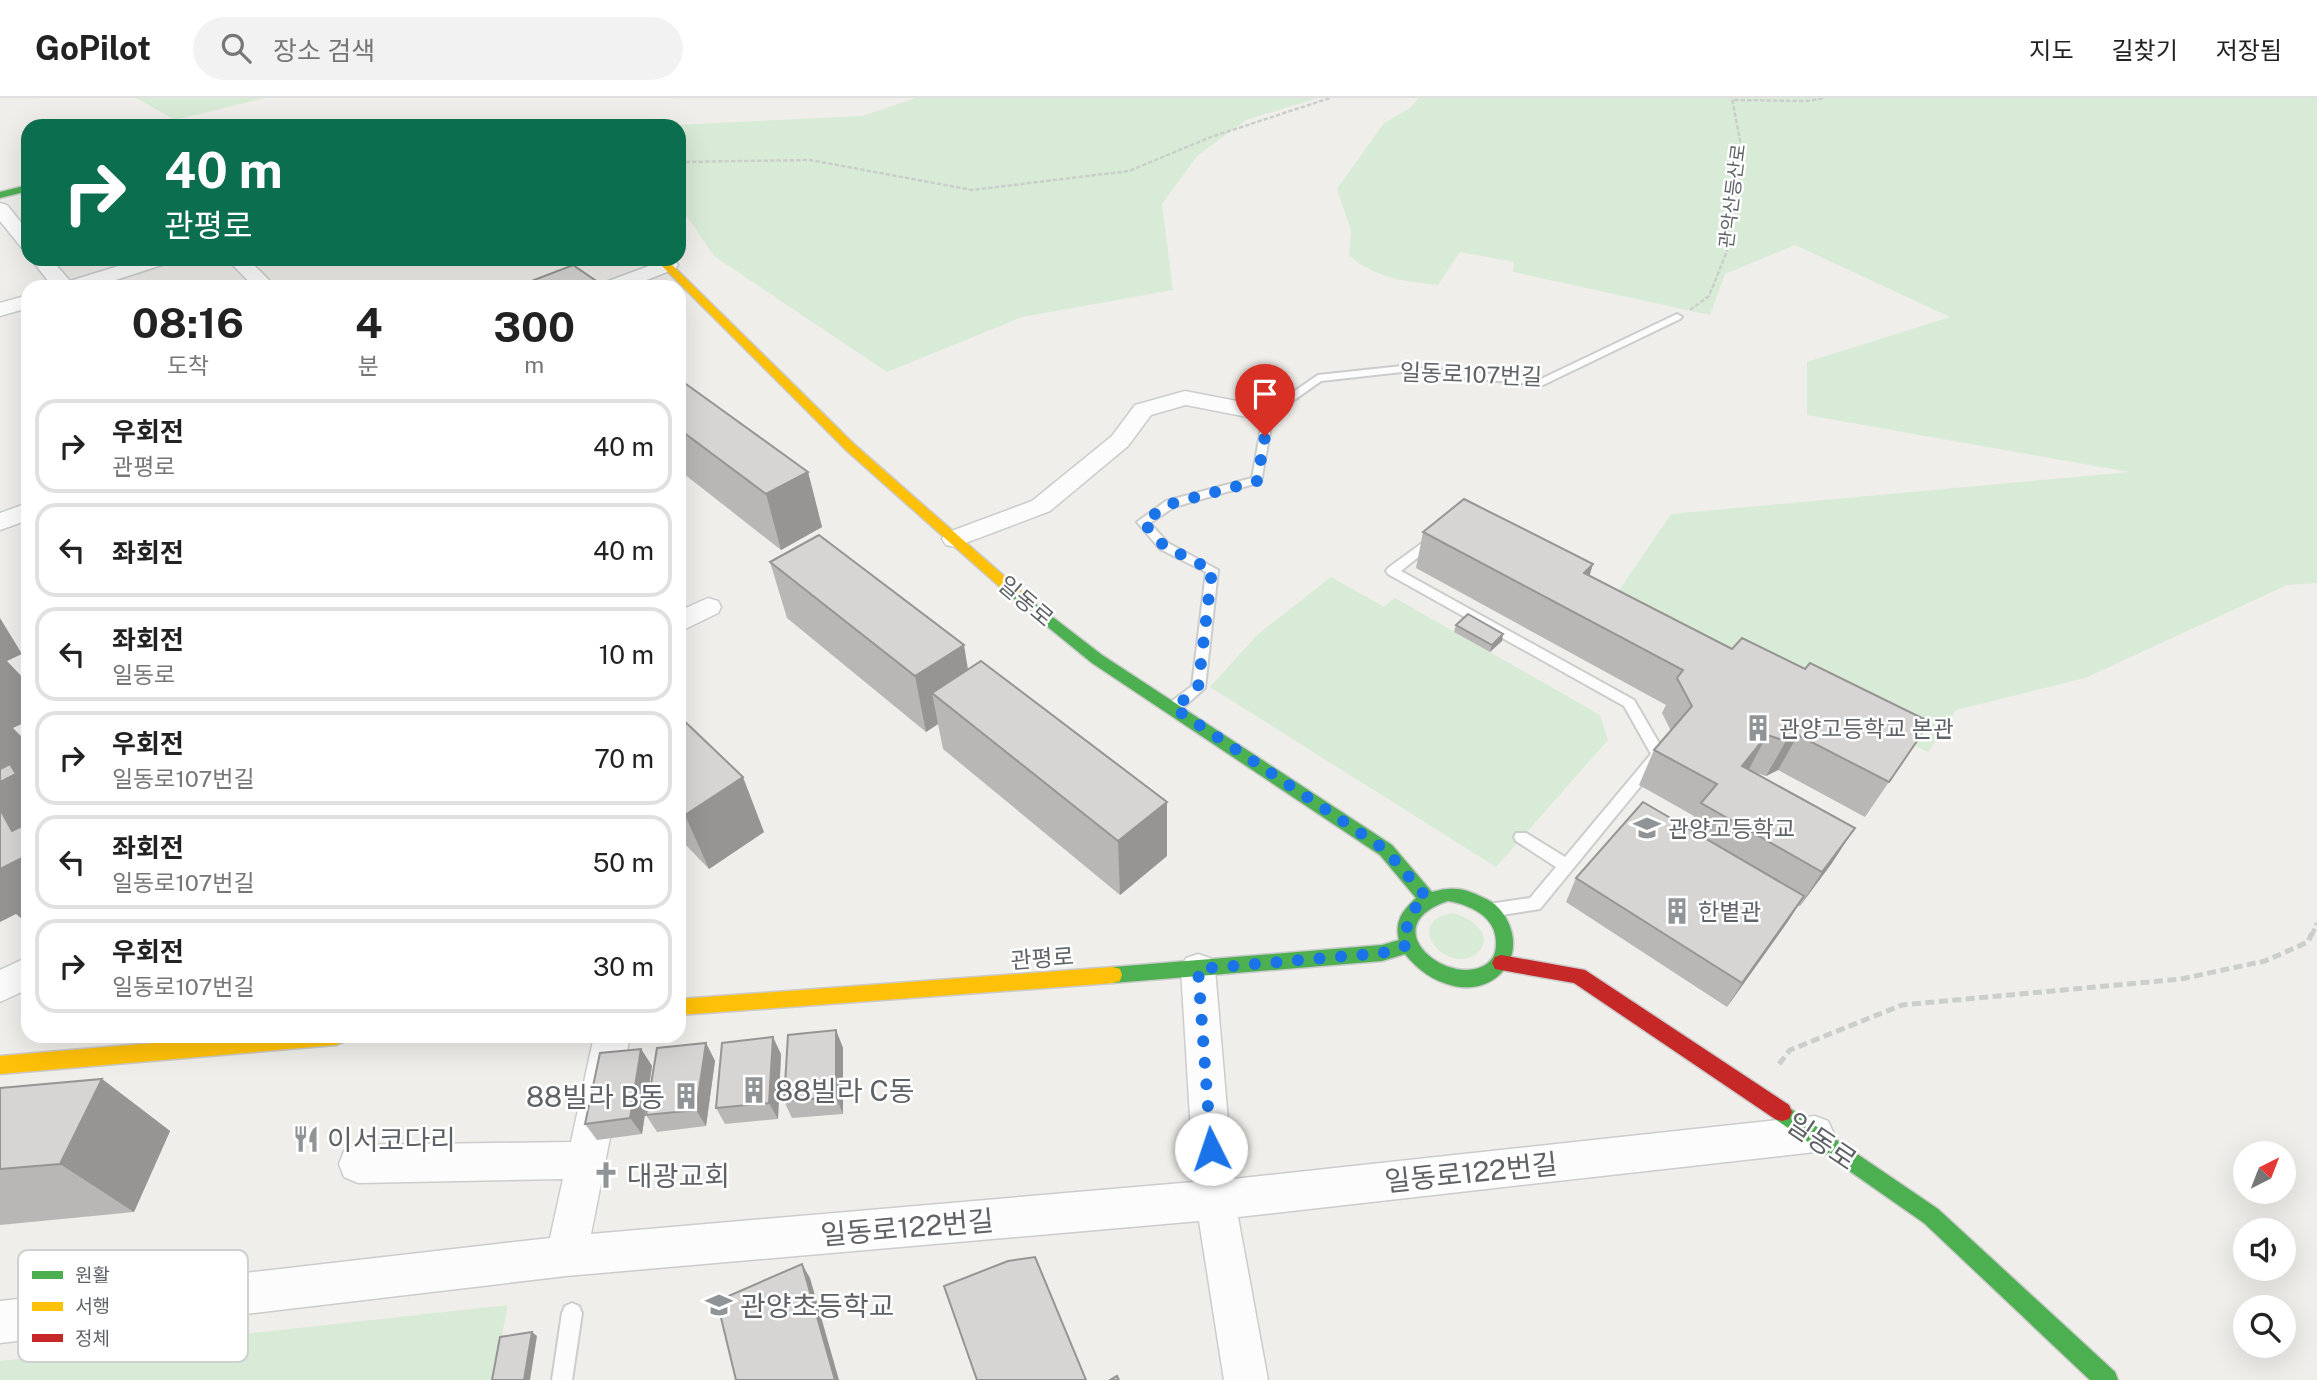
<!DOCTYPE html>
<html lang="ko">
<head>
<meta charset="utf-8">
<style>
	:root { --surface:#fff; --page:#f2f2f2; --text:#222; --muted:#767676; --line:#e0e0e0 }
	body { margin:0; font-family:"Public Sans","Noto Sans KR",sans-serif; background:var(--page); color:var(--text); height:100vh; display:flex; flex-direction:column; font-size:26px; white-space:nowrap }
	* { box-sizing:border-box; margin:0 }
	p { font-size:23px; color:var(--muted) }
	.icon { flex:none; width:38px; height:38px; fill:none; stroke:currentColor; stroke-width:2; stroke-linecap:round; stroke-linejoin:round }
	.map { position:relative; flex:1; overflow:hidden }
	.details { position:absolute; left:21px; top:182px; width:665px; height:763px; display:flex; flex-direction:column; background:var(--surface); border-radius:21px; box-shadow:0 7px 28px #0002 }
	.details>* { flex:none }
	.guide { position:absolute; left:21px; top:21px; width:665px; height:147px; border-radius:21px; box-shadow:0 7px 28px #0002; background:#0b6e4f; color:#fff; overflow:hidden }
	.needle { width:46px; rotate:42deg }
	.tools { position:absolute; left:2233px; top:1043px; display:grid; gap:14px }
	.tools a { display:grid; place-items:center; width:63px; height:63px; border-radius:50%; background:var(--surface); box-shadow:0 7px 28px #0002; font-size:35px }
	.pin { position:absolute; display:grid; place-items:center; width:60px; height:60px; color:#fff; margin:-72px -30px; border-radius:50% 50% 50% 0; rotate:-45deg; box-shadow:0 0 7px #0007 }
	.pin .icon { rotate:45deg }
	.me { position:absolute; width:77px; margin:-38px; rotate:356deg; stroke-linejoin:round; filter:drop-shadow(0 0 5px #0008) }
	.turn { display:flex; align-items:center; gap:24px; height:147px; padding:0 28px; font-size:32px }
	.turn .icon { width:91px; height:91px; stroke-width:2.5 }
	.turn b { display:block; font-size:49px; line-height:60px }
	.eta { display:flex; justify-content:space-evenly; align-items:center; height:119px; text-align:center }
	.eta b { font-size:42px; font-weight:700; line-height:49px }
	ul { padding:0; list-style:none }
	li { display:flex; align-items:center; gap:21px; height:94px; margin:0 14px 10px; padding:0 14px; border:4px solid var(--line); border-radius:21px }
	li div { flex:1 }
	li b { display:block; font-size:26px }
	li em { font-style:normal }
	header { display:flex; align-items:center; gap:42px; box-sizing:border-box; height:98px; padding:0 35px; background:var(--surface); border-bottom:2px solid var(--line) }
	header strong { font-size:33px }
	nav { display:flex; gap:38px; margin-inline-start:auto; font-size:24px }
	.search { width:490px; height:63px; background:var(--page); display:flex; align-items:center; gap:18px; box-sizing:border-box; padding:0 24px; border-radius:38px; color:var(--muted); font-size:26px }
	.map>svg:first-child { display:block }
	.green { fill:#d8ebd6 }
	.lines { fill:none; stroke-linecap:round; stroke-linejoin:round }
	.lane-casing { stroke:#cbcccc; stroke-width:4 }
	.street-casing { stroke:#cbcccc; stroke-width:3 }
	.fast-casing { stroke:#cacacb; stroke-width:3 }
	.slow-casing { stroke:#cacacb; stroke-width:3 }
	.jam-casing { stroke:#cacacb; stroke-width:3 }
	.path-far2 { stroke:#cacfcc; stroke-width:2.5; stroke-dasharray:4.5 2; stroke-linecap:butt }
	.path-far1 { stroke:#cacfcc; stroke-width:4.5; stroke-dasharray:7 3.5; stroke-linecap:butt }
	.path { stroke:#cacfcc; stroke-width:5; stroke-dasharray:9 4.5; stroke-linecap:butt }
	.lane { fill:#fdfcfc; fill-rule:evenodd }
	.street { fill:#fdfcfc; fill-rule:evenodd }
	.fast { fill:#4caf50; fill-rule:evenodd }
	.slow { fill:#ffc107; fill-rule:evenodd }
	.jam { fill:#c62828; fill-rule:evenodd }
	.wall { fill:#b8b7b5 }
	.shaded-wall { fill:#969594 }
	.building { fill:#d6d5d3; stroke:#969594; stroke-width:2 }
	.route { stroke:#1a73e8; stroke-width:12; stroke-dasharray:0 21.6 }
	.labels { text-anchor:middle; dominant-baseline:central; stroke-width:5; stroke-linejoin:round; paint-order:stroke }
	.far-street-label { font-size:19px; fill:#5f6368; stroke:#fff }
	.street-label { font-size:23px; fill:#5f6368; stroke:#fff }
	.poi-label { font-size:23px; fill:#5f6368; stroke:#fff; text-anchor:start }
	.near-poi-label { font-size:28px; fill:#5f6368; stroke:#fff; text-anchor:start }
	.near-street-label { font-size:28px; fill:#5f6368; stroke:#fff }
	.key { fill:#fff; stroke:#cfd0d2; stroke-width:2 }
	.key-label { font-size:19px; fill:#5f6368 }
</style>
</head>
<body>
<header>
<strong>GoPilot</strong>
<div class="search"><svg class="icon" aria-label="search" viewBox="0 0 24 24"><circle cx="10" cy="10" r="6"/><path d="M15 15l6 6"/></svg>장소 검색</div>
<nav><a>지도</a><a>길찾기</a><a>저장됨</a></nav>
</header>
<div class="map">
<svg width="2317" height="1282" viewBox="0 0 2317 1282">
	<rect width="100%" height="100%" fill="#efeeea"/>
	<g class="green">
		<polygon points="136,0 265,0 175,22"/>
		<polygon points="916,0 1318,0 1246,22 1198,57 1162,106 1173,192 1022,219 887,274 714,158 679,107 679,28 654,28 862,18"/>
		<path d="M1419,0H2317V485L2287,487L2085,580L1956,612L1928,654L1614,500L1671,416L2129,374L1807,317V264L1950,219L1795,147L1725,176L1710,217L1513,174L1514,164L1460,154L1438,187C1403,183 1378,181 1349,158L1351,132L1337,91L1384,25L1410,10Z"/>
		<polygon points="1331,479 1384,509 1395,500 1600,617 1608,642 1496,769 1210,589 1258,536"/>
		<path d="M1452,815C1469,818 1498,838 1476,856C1447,877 1401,825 1452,815Z"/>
		<polygon points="508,1207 493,1282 0,1282 0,1263"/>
	</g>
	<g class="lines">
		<defs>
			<g id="lane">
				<polygon points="1677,216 1682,219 1680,221 1543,287 1402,274 1321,283 1273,317 1261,384 1174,409 1150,425 1168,445 1218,472 1205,590 1178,614 1168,614 1166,610 1168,606 1192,588 1206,474 1160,451 1137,424 1166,403 1252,380 1264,314 1318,277 1402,268 1541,281"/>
				<polygon points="1433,437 1439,441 1437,444 1401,473 1634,602 1666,657 1540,811 1534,812 1495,818 1489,816 1487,811 1489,806 1530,800 1556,769 1516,743 1514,739 1516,735 1526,735 1565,759 1651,656 1624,608 1388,476 1386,473 1388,470"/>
				<polygon points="572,1205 579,1208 582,1215 572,1282 552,1282 562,1215 565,1208"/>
			</g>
			<g id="street">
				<polygon points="0,105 7,107 28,133 28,151 21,149 0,123"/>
				<polygon points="31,161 51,161 70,183 141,161 171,161 168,165 94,189 53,189"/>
				<polygon points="227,161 248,161 276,189 254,189"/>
				<polygon points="668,161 675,163 678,167 675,171 628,189 600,189 603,185"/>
				<polygon points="28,197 28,210 0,218 0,205"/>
				<polygon points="1185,293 1268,309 1276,311 1279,316 1276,321 1268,323 1186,307 1151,317 1128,348 1050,413 955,449 946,447 942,441 946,435 1032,403 1112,338 1135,307"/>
				<polygon points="28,405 28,422 0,432 0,415"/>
				<polygon points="708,500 718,503 721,509 718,515 679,534 679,513"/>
				<polygon points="1198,856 1210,860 1215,871 1233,1081 1815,1018 1828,1023 1834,1036 1828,1049 1815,1054 1238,1119 1268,1282 1224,1282 1199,1123 566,1178 0,1245 0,1203 550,1140 563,1081 358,1085 344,1079 339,1066 344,1053 358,1047 571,1044 594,938 630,938 591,1136 1194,1084 1181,871 1186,860"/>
				<polygon points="28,859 28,891 0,904 0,872"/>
			</g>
			<g id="fast">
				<polygon points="483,25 508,25 512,28 479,28"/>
				<polygon points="28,87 28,93 0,100 0,94"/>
				<path d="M1015,490L1102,557L1392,747L1432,794C1452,788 1465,790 1484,800C1494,804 1502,812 1507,822C1527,860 1495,897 1454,888C1433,883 1418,872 1405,856L1382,863L1113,885L1106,883L1104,877L1106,871L1113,869L1382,847L1399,842C1394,823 1403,812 1416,800L1380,757L1092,565L1010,498L1008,495ZM1448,803C1471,807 1497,819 1496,846C1496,854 1494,860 1488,865C1452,893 1370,829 1448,803Z"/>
				<polygon points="1782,1005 1938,1111 2115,1274 2118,1282 2090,1282 1924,1125 1775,1021 1772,1014 1775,1007"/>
			</g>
			<g id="slow">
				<polygon points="655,161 666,161 855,347 1020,492 1022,495 1020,498 1010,498 847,353"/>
				<polygon points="1113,869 1120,871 1122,877 1120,883 1113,885 679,917 679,901"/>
				<polygon points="236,938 346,938 343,944 336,947 0,976 0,958"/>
			</g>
			<polygon id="jam" points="1501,857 1585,872 1789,1007 1792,1014 1789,1021 1782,1023 1775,1021 1574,885 1495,871 1492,865 1495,859"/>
		</defs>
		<use href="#lane" class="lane-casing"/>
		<use href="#street" class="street-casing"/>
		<use href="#fast" class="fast-casing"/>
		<use href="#slow" class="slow-casing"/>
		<use href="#jam" class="jam-casing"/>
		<g class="path-far2">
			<polyline points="1734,2 1807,3 1825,0"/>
			<polyline points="679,64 810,62 972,92 1129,73 1211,39 1330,0"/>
			<polyline points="1690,212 1709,198 1727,153 1732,85 1741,48 1732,0"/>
		</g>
		<polyline class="path-far1" points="2312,837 2317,825"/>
		<polyline class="path" points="1779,966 1790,952 1902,907 2181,881 2265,863 2308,844 2312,835"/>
		<use href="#lane" class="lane"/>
		<use href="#street" class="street"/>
		<use href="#fast" class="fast"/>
		<use href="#slow" class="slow"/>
		<use href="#jam" class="jam"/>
	</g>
	<g class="wall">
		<polygon points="534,182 605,189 537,189"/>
		<polygon points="679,281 808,374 822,429 781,452 679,372"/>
		<polygon points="1423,434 1593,466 1589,478 1732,551 1805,571 1930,624 1865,719 1778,672 1766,678 1753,674 1832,765 1800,808 1798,808 1727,909 1566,804 1576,780 1688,730 1694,718 1639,687 1654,652 1671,633 1662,615 1666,607 1416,470"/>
		<polygon points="770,464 968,572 1167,704 1167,758 1120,797 943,651 938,626 926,634 787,520"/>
		<polygon points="1456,527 1502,543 1490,554 1454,534"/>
		<polygon points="679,618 764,734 709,771 679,740"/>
		<polygon points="836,932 843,950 843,1016 792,1020 784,1003"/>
		<polygon points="706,945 715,963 706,1028 657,1034 646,1017"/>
		<polygon points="641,951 652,968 642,1036 597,1042 585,1026"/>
		<polygon points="781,956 778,1021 725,1026 716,1010"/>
		<polygon points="102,981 170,1033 134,1114 0,1127 0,990"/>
	</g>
	<g class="shaded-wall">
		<polygon points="808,374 822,429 781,452 766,396"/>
		<polygon points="1593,466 1582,502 1584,475"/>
		<polygon points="0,520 22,556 7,563 28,585 28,623 13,630 28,645 28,675 22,678 28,683 28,748 12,733 0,711"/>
		<polygon points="1503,536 1502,543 1490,554 1492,547"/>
		<polygon points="964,547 973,602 932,595 938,626 926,634 915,578"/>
		<polygon points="1767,637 1748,673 1742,668"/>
		<polygon points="1798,637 1778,672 1766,678 1786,643"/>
		<polygon points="743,679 764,734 709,771 685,717"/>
		<polygon points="1167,704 1167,758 1120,797 1118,743"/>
		<polygon points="1855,730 1832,765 1800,808 1822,774"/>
		<polygon points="28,757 28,826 16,816 0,824 0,771"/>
		<polygon points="1804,798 1789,822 1727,909 1742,885"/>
		<polygon points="836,932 843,950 843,1016 836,999"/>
		<polygon points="773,939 781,956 778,1021 769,1005"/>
		<polygon points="706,945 715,963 706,1028 696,1012"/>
		<polygon points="641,951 652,968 642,1036 630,1020"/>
		<polygon points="102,981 170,1033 134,1114 60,1066"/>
		<polygon points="802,1166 810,1180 839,1282 835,1282"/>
		<polygon points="532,1234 537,1238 530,1282 524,1282"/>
	</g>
	<g class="building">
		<polygon points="573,167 605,189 544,189 534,182"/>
		<polygon points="679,281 808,374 766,396 679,331"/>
		<polygon points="1464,401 1593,466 1584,475 1732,551 1742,540 1805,571 1810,565 1930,624 1889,684 1798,637 1786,643 1767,637 1742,668 1855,730 1822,774 1701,705 1717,686 1654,652 1692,608 1677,580 1683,572 1423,434"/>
		<polygon points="819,437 964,547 915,578 770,464"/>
		<polygon points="1468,516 1503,536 1492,547 1456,527"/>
		<polygon points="981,563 1167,704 1118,743 932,595"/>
		<polygon points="679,618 743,679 685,717 679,711"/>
		<polygon points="10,666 16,676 0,684 0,671"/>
		<polygon points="1643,704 1804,798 1742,885 1576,780"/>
		<polygon points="0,711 12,733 28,725 28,757 0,771"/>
		<polygon points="836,932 836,999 784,1003 788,937"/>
		<polygon points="773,939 769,1005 716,1010 722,945"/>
		<polygon points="706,945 696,1012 646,1017 657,950"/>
		<polygon points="641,951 630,1020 585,1026 600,955"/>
		<polygon points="102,981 60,1066 0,1071 0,990"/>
		<polygon points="1035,1159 1086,1282 977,1282 944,1188 1008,1163"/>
		<polygon points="802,1166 835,1282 736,1282 717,1203"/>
		<polygon points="532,1234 524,1282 492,1282 500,1239"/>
		<polygon points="1117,1278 1119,1282 1110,1282"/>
	</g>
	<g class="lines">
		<path class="route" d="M1211,1051L1198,871L1382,855L1408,847C1405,822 1407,815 1427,800L1386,752L1174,610L1198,590L1212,472L1164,448L1143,424L1170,406L1257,383L1265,338"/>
	</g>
	<defs>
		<symbol id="building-bare" viewBox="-9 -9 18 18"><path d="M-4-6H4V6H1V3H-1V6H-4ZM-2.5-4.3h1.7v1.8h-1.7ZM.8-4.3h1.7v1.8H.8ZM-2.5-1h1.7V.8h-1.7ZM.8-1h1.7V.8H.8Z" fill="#919496" stroke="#fff" stroke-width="2.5" paint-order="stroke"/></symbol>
		<symbol id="school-bare" viewBox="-9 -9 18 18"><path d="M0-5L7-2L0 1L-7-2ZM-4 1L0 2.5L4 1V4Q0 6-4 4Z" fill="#919496" stroke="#fff" stroke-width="2.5" paint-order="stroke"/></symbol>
		<symbol id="restaurant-bare" viewBox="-9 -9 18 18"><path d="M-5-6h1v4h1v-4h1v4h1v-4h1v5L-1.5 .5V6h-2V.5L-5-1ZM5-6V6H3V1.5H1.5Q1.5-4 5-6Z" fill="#919496" stroke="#fff" stroke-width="2.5" paint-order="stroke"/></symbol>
		<symbol id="church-bare" viewBox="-9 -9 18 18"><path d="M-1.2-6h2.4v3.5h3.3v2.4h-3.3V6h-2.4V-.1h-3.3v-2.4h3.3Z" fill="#919496" stroke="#fff" stroke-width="2.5" paint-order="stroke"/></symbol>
	</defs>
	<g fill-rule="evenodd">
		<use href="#building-bare" x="1739" y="611" width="38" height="38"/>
		<use href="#school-bare" x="1628" y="711" width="38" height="38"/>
		<use href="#building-bare" x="1658" y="794" width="38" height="38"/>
		<use href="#building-bare" x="735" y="973" width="38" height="38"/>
		<use href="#building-bare" x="667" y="979" width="38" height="38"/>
		<use href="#restaurant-bare" x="287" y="1022" width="38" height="38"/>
		<use href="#church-bare" x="587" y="1058" width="38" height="38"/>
		<use href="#school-bare" x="700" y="1188" width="38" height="38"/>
	</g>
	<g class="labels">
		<g class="far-street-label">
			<text transform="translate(1732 98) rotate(-83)">관악산등산로</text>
		</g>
		<g class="street-label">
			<text transform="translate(1471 276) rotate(2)">일동로107번길</text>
			<text transform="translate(1026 503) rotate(40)">일동로</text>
			<text transform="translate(1042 860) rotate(-4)">관평로</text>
		</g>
		<g class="poi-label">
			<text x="1779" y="630">관양고등학교 본관</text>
			<text x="1668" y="730">관양고등학교</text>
			<text x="1698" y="813">한볕관</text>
		</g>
		<g class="near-poi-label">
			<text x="775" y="992">88빌라 C동</text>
			<text x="665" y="998" text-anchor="end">88빌라 B동</text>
			<text x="327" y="1041">이서코다리</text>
			<text x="627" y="1077">대광교회</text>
			<text x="740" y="1207">관양초등학교</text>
		</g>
		<g class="near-street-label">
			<text transform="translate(1822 1043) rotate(34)">일동로</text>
			<text transform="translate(1471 1074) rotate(-6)">일동로122번길</text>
			<text transform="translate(907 1129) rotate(-5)">일동로122번길</text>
		</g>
	</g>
	<rect x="18" y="1152" width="230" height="112" rx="10" class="key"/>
	<rect x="32" y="1173" width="31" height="8" fill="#4caf50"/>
	<rect x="32" y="1204" width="31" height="9" fill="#ffc107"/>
	<rect x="32" y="1236" width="31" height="8" fill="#c62828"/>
	<g class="key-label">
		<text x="75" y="1184">원활</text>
		<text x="75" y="1215">서행</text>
		<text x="75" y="1247">정체</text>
	</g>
</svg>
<div class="tools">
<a><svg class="needle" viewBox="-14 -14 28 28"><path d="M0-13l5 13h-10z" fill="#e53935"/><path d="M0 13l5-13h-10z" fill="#767676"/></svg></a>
<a><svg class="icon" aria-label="sound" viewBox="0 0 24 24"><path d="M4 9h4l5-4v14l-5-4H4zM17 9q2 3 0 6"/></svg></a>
<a><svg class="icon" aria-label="search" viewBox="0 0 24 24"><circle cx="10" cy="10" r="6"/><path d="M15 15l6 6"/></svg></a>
</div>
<div class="pin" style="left:1265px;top:338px;background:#d93025"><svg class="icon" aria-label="arrive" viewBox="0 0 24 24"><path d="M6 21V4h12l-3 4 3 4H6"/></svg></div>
<svg class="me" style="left:1211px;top:1051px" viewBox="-20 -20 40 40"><circle r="19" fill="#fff"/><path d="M0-13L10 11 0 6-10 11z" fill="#1a73e8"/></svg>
<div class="guide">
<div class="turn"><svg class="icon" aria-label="right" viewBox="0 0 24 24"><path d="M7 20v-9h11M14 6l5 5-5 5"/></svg><div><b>40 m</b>관평로</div></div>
</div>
<section class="details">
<div class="eta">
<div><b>08:16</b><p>도착</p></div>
<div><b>4</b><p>분</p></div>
<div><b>300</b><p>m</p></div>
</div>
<ul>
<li><svg class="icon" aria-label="right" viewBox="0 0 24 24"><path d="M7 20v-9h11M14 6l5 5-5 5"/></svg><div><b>우회전</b><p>관평로</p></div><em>40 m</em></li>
<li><svg class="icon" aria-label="left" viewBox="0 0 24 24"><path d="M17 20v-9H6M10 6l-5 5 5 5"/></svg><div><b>좌회전</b></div><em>40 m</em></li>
<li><svg class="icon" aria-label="left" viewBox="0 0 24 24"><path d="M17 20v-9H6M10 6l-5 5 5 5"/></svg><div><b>좌회전</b><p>일동로</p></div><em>10 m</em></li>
<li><svg class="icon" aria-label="right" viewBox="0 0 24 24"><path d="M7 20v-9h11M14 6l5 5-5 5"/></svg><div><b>우회전</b><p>일동로107번길</p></div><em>70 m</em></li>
<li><svg class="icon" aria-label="left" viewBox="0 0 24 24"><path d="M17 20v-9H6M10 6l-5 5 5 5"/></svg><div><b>좌회전</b><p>일동로107번길</p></div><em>50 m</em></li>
<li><svg class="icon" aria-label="right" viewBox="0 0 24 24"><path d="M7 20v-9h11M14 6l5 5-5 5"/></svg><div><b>우회전</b><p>일동로107번길</p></div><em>30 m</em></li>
</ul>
</section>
</div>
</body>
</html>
